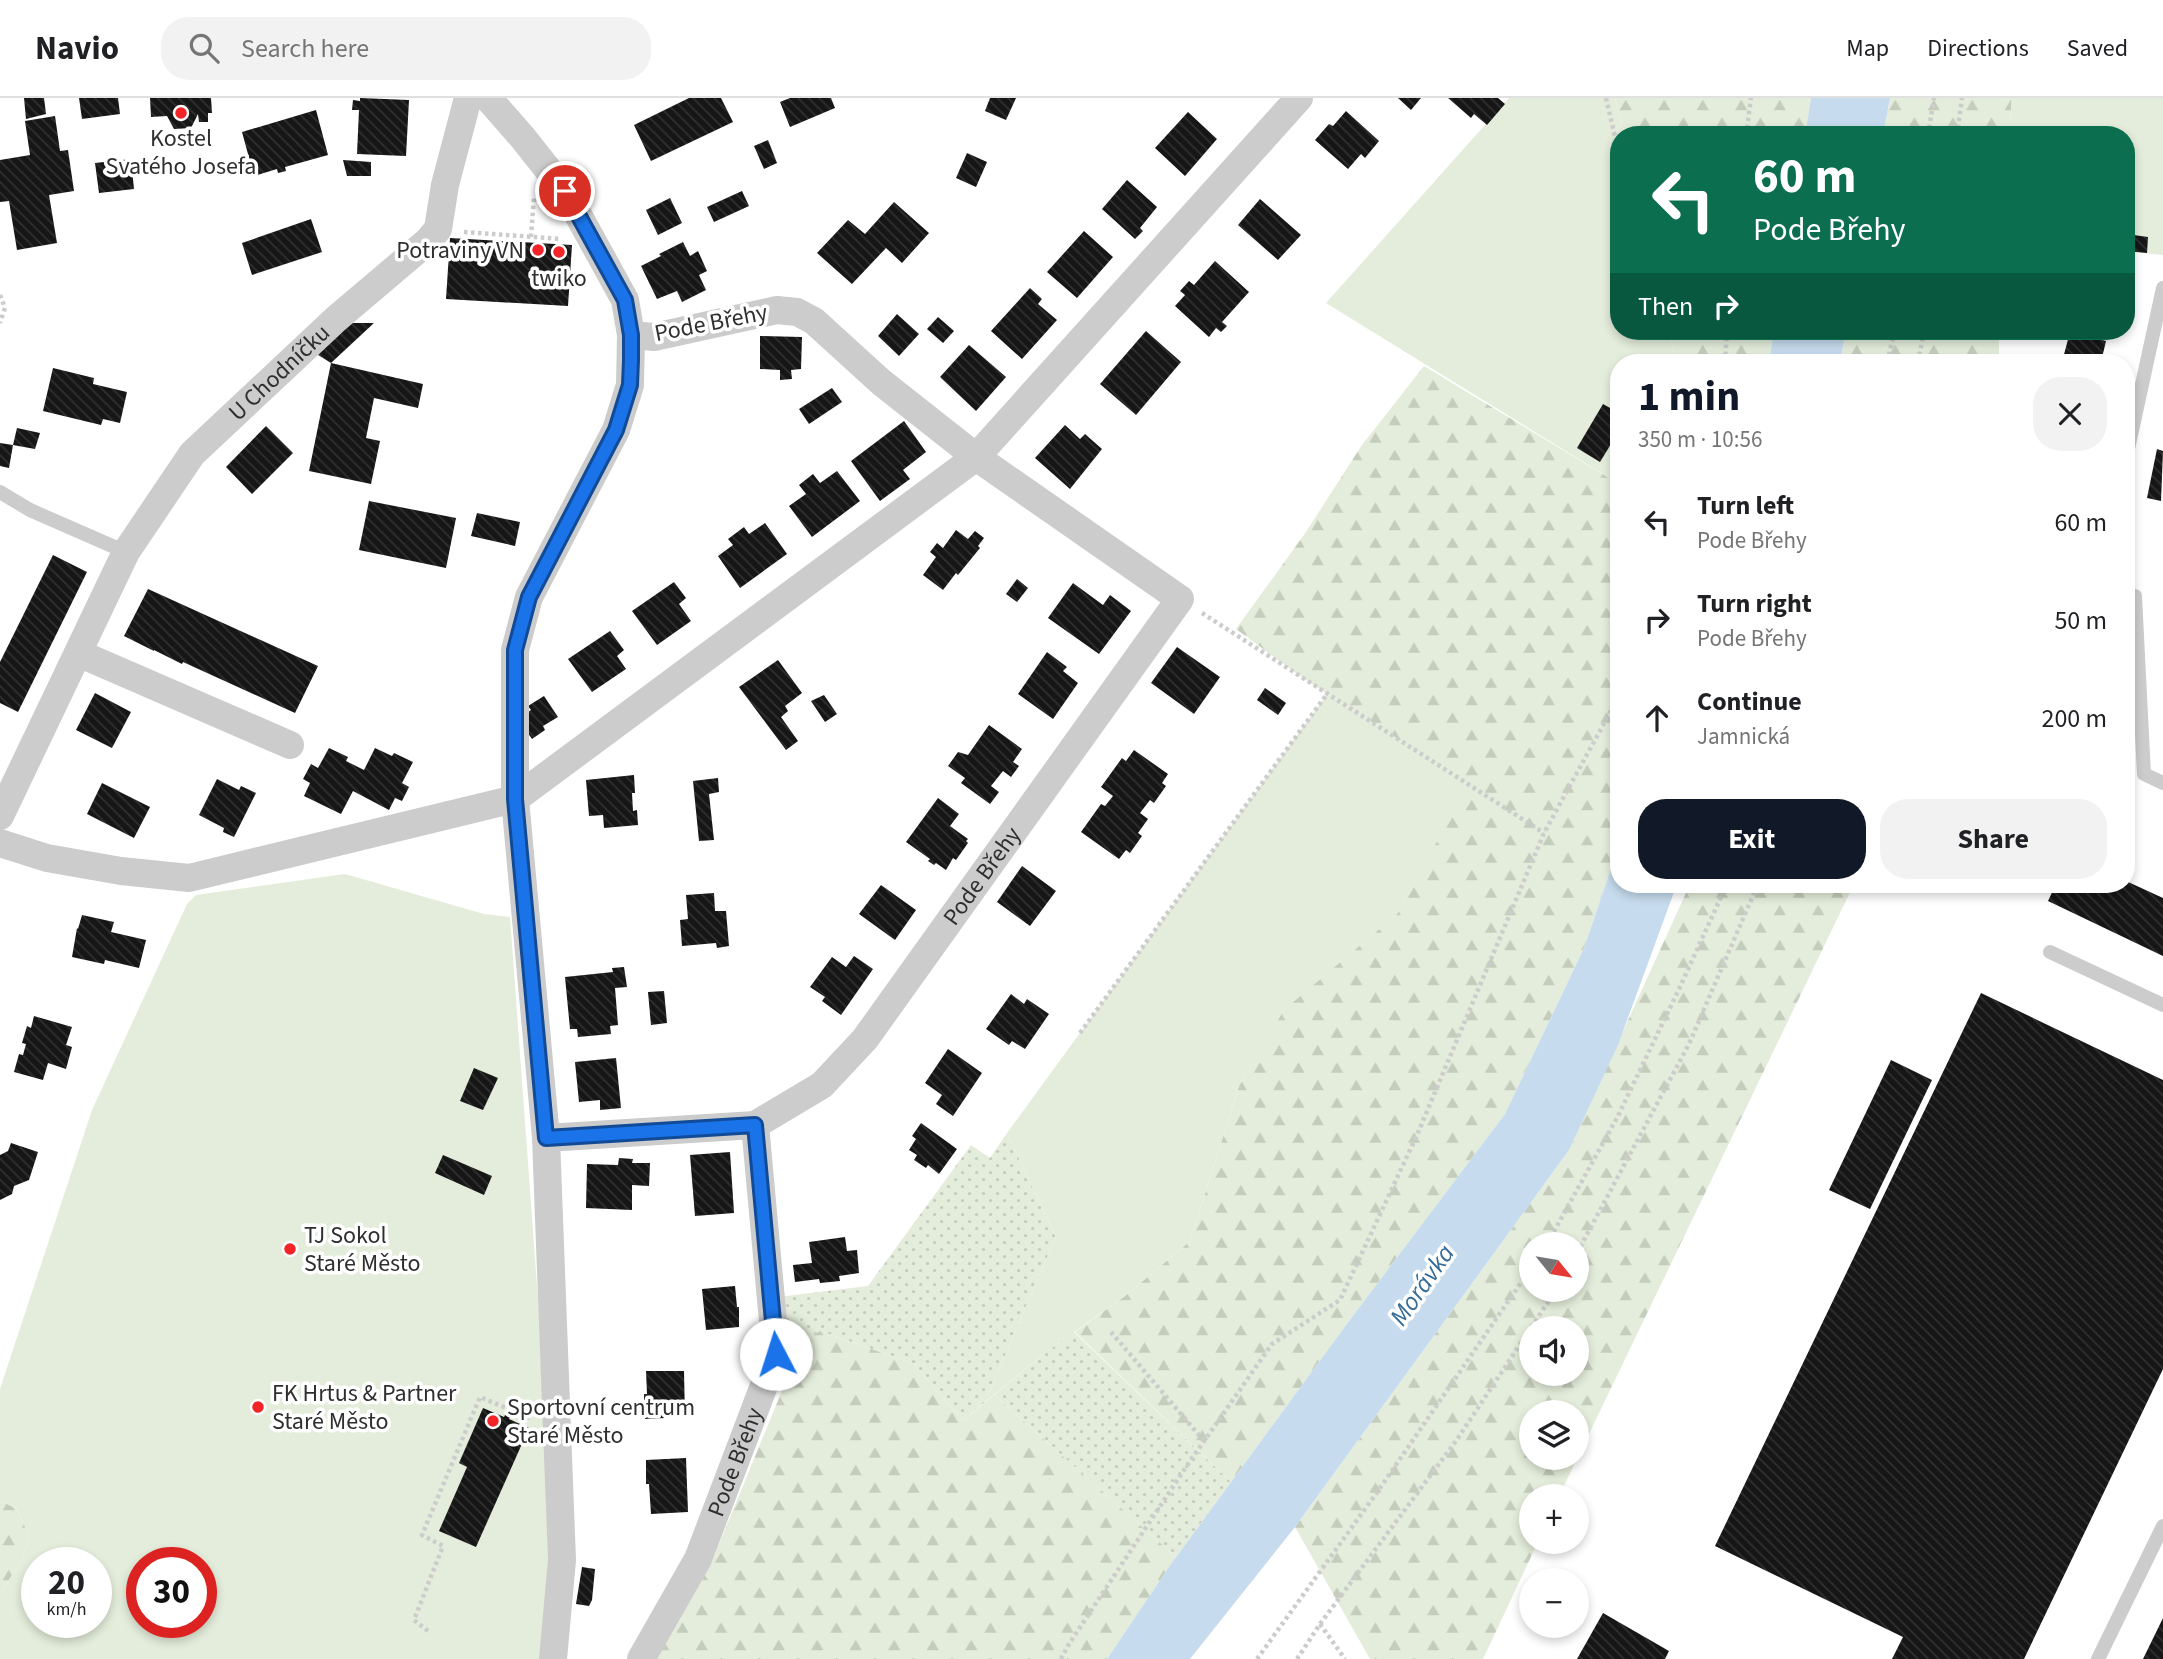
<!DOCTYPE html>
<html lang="en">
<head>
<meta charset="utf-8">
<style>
	:root { --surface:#fff; --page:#f2f2f2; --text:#202124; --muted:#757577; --line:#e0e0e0; --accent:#111827 }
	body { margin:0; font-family:"Source Sans 3",sans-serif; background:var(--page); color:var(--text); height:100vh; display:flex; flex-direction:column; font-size:26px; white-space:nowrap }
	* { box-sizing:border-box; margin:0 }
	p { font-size:23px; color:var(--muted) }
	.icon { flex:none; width:38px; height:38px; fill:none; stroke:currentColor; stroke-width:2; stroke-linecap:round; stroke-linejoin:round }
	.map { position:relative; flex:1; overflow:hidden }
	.details { position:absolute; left:1610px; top:256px; width:525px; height:539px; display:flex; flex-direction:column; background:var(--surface); border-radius:28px; box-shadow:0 4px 10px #0003 }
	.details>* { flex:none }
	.banner { position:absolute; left:1610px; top:28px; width:525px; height:214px; border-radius:28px; box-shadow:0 4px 10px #0003; background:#0b6e4f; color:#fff; overflow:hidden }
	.needle { width:46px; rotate:120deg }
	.fabs { position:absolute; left:1519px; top:1134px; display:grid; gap:14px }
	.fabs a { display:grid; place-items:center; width:70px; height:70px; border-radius:50%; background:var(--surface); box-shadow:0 4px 10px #0003; font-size:35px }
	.speed { position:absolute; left:21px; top:1449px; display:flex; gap:14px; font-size:35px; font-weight:700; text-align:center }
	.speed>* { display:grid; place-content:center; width:91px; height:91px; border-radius:50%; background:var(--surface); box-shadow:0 4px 10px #0003; line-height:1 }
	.speed small { font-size:18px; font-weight:400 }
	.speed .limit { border:10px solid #d22; background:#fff; color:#111 }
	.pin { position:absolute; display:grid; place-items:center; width:60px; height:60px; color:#fff; margin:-30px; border:4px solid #fff; border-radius:50%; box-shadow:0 2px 7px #0007 }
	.me { position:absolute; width:77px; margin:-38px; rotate:355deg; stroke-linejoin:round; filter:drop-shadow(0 0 5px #0008) }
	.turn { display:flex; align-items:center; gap:24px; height:147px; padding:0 28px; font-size:32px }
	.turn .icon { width:91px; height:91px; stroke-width:2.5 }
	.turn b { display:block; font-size:49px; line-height:60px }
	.then { display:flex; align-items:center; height:66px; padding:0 28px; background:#0003; gap:14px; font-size:26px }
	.round { display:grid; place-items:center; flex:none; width:74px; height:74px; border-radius:28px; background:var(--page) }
	.headline { display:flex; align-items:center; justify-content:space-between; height:119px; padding:0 28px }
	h1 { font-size:42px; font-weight:700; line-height:52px; color:var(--accent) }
	.cta { display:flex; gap:14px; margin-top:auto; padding:14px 28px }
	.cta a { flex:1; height:80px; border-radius:28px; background:var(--accent); color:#fff; font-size:28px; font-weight:700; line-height:80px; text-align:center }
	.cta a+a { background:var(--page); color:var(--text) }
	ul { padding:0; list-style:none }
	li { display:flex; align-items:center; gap:21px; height:98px; padding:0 28px }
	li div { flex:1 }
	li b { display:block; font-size:26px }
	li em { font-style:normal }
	header { display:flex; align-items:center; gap:42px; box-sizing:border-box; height:98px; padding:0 35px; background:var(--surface); border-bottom:2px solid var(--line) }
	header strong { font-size:33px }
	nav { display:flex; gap:38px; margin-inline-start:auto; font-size:24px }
	.search { width:490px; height:63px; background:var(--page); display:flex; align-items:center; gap:18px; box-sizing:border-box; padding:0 24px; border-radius:28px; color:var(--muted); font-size:26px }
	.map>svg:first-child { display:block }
	.grass { fill:url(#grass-dots) }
	.forest { fill:url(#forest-firs); fill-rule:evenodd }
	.green { fill:#e4eddb; fill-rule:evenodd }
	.water { fill:#c6dcee }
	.building { fill:url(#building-back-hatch) }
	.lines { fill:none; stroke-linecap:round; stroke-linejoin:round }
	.path { stroke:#ccc; stroke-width:4.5; stroke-dasharray:3.5 3.5; stroke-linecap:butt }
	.lane { stroke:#ccc; stroke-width:14 }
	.street { stroke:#ccc; stroke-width:28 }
	.route-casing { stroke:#114b97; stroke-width:18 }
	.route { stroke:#1a73e8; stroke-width:12 }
	.poi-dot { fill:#f22427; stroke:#fff; stroke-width:2.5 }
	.labels { text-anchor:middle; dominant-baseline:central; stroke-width:7; stroke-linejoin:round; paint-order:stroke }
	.poi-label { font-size:24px; fill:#2f2f2f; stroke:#fff; text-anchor:start }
	.street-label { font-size:24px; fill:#2f2f2f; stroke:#fff }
	.water-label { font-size:26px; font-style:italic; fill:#366c97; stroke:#fff }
</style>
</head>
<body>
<header>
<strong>Navio</strong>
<div class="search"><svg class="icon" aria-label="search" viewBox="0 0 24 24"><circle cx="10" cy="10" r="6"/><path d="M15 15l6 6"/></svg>Search here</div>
<nav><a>Map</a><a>Directions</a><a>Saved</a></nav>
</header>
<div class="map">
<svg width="2163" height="1561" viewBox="0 0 2163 1561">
	<defs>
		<pattern id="grass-dots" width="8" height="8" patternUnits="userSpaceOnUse" patternTransform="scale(1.75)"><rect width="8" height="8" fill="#e4eddb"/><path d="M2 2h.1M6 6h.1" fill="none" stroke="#c4ccbc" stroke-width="1.8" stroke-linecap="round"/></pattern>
		<pattern id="forest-firs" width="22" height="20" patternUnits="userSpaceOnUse" patternTransform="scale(1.75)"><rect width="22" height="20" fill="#e4eddb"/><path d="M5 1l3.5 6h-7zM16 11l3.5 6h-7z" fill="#c4ccbc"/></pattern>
		<pattern id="building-back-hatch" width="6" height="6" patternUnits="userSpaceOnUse" patternTransform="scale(1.75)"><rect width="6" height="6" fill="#161616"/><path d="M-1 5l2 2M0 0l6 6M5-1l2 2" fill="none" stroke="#303030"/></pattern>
	</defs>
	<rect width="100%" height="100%" fill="#fff"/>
	<g class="grass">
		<polygon points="1007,1035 1056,1139 985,1304 963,1323 914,1266 820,1233 802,1244 796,1260 782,1259 778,1199 868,1188 971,1047 990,1060"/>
		<polygon points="1074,1234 1231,1384 1176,1459 994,1297 1046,1254"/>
	</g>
	<g class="forest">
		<polygon points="1615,0 1811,0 1805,37 1624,37"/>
		<polygon points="1890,0 2012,0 2009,37 1883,37"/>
		<polygon points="1669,233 1774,233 1769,264 1676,264"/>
		<polygon points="1846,233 1999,233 1999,264 1840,264"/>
		<polygon points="1424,268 1619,386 1619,747 1584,850 1505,1016 1346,1227 1231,1384 1075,1234 1125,1198 1190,1143 1239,988 1284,911 1397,816 1468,686 1304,581 1236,531 1306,434 1362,347"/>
		<path d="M1690,786H1854L1559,1398H1531V1444H1538L1483,1561H1370L1295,1429L1569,1052ZM1531,1146H1577V1192H1531ZM1531,1230H1577V1276H1531ZM1531,1314H1577V1360H1531Z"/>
		<polygon points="820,1233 914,1266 963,1323 994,1297 1176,1459 1107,1561 656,1561 710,1468 802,1244"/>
		<polygon points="0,1403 16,1410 30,1439 21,1464 0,1495"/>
	</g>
	<g class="green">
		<polygon points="1509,0 1615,0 1624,37 1619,37 1619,233 1669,233 1676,264 1619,264 1619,386 1326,205"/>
		<polygon points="2012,0 2163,0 2163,157 2126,153 2126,37 2009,37"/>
		<polygon points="1327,596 1469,686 1397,816 1284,912 1239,988 1190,1143 1125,1198 1046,1254 985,1304 1056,1139 1007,1035"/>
		<path d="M345,776L484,816L510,819L547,1324L550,1430L543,1561H0V1495L21,1464L30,1439L16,1410L0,1403V1291L92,1012L187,806L196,797ZM37,1465H96V1524H37ZM142,1465H201V1524H142Z"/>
	</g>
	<g class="water">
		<polygon points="1811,0 1890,0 1883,37 1805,37"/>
		<polygon points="1774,233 1846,233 1840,264 1769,264"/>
		<polygon points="1619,747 1619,786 1677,786 1618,947 1569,1052 1295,1429 1190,1561 1107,1561 1171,1466 1346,1227 1505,1016 1584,850"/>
	</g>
	<g class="building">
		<polygon points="24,0 44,0 46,16 26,21"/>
		<polygon points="79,0 118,0 120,16 82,21"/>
		<polygon points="150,0 211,0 212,15 208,15 208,24 199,24 198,16 191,30 174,31 167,18 151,19"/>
		<polygon points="360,0 409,2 406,58 357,56 359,12 352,12 353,2 360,3"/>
		<polygon points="689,0 721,0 733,24 651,63 634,27"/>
		<polygon points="790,0 831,0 835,10 790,29 780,4"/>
		<polygon points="990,0 1016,0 1006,22 985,13"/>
		<polygon points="1398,0 1421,0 1411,12"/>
		<polygon points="1448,0 1498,0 1505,6 1487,27 1474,16 1471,20"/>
		<polygon points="316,12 328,57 285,69 286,73 278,75 277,71 254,78 242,34"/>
		<polygon points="1346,13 1379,43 1365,60 1361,56 1348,71 1315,42 1329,26 1333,28"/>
		<polygon points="1188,14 1217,41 1185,78 1155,50"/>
		<polygon points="55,18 60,53 68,52 74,93 49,97 57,145 17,152 9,103 0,104 0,62 30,57 25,23"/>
		<polygon points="768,42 777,65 764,71 754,48"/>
		<polygon points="967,55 987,64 976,89 956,80"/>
		<polygon points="131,61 134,91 99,95 95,65"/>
		<polygon points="343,62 371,64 371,78 347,78"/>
		<polygon points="1127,82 1157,109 1140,130 1143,133 1135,141 1102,111"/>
		<polygon points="742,93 749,108 714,124 707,109"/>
		<polygon points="670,100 682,125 658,137 646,112"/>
		<polygon points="1260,101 1301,137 1278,162 1238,127"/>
		<polygon points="894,104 929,135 902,165 886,150 852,186 817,155 848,122 865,136"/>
		<polygon points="311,121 322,154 252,177 242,145"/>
		<polygon points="1084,133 1113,159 1077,200 1047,174"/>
		<polygon points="2126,136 2148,139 2147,155 2126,153"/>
		<polygon points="450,140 572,147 568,208 446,201"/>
		<polygon points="683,144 690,158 698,153 707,173 699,177 706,192 682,204 677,193 657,201 641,168 661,158 659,156"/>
		<polygon points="1215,163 1249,194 1222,224 1227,228 1221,234 1216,230 1209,239 1175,208 1185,197 1180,193 1189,183 1194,187"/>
		<polygon points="1030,190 1042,201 1038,206 1057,222 1022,261 991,233"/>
		<polygon points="897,216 919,236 899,258 878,238"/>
		<polygon points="938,219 954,233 943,245 927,231"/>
		<polygon points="349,225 374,225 331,265 315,255"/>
		<polygon points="1146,233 1181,264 1136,317 1100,286"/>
		<polygon points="2070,234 2106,243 2101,264 2062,264"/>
		<polygon points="760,238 802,239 801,271 791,272 792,281 780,282 780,272 760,271"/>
		<polygon points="969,247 1006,279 976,313 940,279"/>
		<polygon points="331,265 423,286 418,310 374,300 366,340 380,343 371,386 309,373"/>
		<polygon points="53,270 94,280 93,286 127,294 120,325 103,321 101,327 43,313"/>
		<polygon points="832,290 842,304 809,326 799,311"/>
		<polygon points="1603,306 1619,315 1619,333 1600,364 1577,350"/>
		<polygon points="904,323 926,354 903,372 910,381 880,403 851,363"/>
		<polygon points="1065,327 1080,341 1085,336 1102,351 1070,391 1035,360"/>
		<polygon points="266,328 293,355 252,396 226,369"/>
		<polygon points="17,330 40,335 35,351 13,347"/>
		<polygon points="0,345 13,347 9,370 0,368"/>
		<polygon points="2157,351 2163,353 2161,403 2147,400"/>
		<polygon points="837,373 860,403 812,439 789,408 806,396 799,387 813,376 820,385"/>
		<polygon points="369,403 456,420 446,470 359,452"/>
		<polygon points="477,415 520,424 515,448 471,438"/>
		<polygon points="765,425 787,456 740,490 718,458 733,447 728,441 744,429 749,436"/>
		<polygon points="956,432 968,441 975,433 984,440 978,448 980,450 958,477 956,475 943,492 923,477 936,459 930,454 937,445 943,450"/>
		<polygon points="53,457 87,474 18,614 0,605 0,564"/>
		<polygon points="1017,481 1028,490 1017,504 1006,496"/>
		<polygon points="674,484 686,500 679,506 691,523 657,547 632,513"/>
		<polygon points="1073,485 1103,507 1110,497 1131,513 1099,556 1048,520"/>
		<polygon points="148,491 318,568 295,615 183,564 182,566 154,552 154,553 124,538"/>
		<polygon points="610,533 624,552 617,558 626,571 592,594 568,561"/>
		<polygon points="1177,549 1220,579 1194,616 1151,585"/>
		<polygon points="1047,554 1067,569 1063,573 1078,585 1053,621 1018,596"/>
		<polygon points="778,562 802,595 785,608 788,613 781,619 798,643 786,652 739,589"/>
		<polygon points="1265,590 1286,605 1278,617 1257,602"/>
		<polygon points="95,595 131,614 112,650 76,632"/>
		<polygon points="824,597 837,616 825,624 811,603"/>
		<polygon points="544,598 558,619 543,628 545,632 532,641 518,621 531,612 528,608"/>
		<polygon points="989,627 1022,651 1013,664 1019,668 1011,679 1003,673 991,688 999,694 990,706 961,685 965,680 948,668 958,654 968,657"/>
		<polygon points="329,650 348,659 346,663 364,672 375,650 392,658 394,655 413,664 402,685 409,689 402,703 395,700 389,712 353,693 341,716 304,698 310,685 303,681 311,666 318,670"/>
		<polygon points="1134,652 1168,676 1162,685 1166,688 1154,705 1150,702 1140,715 1148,721 1138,735 1142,738 1130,755 1126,752 1119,761 1081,734 1101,706 1105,708 1113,698 1101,689 1122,660 1126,663"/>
		<polygon points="634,677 635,695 632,695 633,713 637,712 638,727 604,730 603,717 589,718 586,682"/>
		<polygon points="718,680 719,694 709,696 714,742 699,743 693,683"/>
		<polygon points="217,681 239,692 241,688 256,695 234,739 223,734 224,730 199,717"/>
		<polygon points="102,685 150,709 134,740 87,716"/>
		<polygon points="938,700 959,716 950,728 968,741 966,743 968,745 956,762 953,760 946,772 936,765 934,767 928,763 930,761 906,744"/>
		<polygon points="1022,768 1056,793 1030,828 997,804"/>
		<polygon points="2126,783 2163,800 2163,858 2048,803 2056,786 2126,786"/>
		<polygon points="881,787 916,812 895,842 859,816"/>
		<polygon points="714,795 715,813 726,813 729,848 717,850 716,845 682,848 680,822 688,821 686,797"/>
		<polygon points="82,817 114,824 111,834 146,842 139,870 105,862 104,866 72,859 77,830 78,831"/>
		<polygon points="854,858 873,871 841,917 822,903 825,899 810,889 832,859 846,869"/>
		<polygon points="624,869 627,889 615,890 618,927 610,928 611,936 578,939 577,931 570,931 565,879 613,874 612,870"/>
		<polygon points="664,893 667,925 651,927 648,894"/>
		<polygon points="1981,895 2163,982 2163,1271 2024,1561 1892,1561 1903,1539 1715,1448"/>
		<polygon points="1011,896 1024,906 1027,901 1049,916 1025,951 1012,943 1009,947 986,931"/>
		<polygon points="34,918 72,929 66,947 72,949 66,971 48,965 43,982 14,974 19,956 23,957 26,946 22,945 27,928 31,930"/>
		<polygon points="948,951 982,975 953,1018 936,1006 942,997 925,985"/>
		<polygon points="616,960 621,1010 600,1012 600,1002 579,1004 575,964"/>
		<polygon points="1891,962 1932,982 1870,1111 1829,1092"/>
		<polygon points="474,970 498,980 483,1012 460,1003"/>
		<polygon points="921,1025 957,1051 939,1076 928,1067 926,1070 914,1062 917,1057 909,1052 916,1041 912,1038"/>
		<polygon points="11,1045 38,1054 29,1082 14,1088 12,1096 0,1102 0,1057 8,1053"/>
		<polygon points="730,1054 734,1115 695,1118 690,1057"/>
		<polygon points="443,1057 492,1078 484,1097 435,1075"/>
		<polygon points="619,1060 633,1061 632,1065 650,1065 649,1088 632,1087 632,1112 586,1110 587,1066 618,1067"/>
		<polygon points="845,1139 847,1153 857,1152 859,1175 839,1178 840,1183 820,1185 819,1181 795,1184 793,1167 812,1165 809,1144"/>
		<polygon points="735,1188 737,1209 739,1209 739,1229 706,1232 702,1191"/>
		<polygon points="646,1273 684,1273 685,1319 645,1321 644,1296 647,1296"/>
		<polygon points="483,1310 504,1319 505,1317 510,1319 509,1321 529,1330 476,1449 439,1433 467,1369 459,1365"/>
		<polygon points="686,1360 688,1414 651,1416 649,1386 646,1386 646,1362"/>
		<polygon points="582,1469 595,1471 592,1502 589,1508 576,1506"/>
		<polygon points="1603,1515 1669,1553 1665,1561 1577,1561"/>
		<polygon points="2163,1520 2163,1561 2143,1561"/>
	</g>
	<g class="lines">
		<g class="path">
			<polyline points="1606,0 1619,56"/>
			<polyline points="1746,37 1751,0"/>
			<polyline points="1928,37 1934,0"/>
			<polyline points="1957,37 1962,0"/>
			<polyline points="464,134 560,141"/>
			<polyline points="531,139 534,98"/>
			<polyline points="0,197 5,210 0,225"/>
			<polyline points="1725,264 1727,233"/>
			<polyline points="1887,264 1895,233"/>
			<polyline points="1918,264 1924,233"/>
			<polyline points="1202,515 1544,735"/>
			<polyline points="1080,935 1327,596"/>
			<polyline points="1547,1146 1618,1018 1679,891 1727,786"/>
			<polyline points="1577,1155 1689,946 1758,786"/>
			<polyline points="1111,1234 1204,1343"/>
			<polyline points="1320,1526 1345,1561"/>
			<polyline points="428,1533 414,1522 443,1448 422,1437 480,1299 530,1320"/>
			<polyline points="1061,1561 1069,1546 1186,1369 1272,1246 1340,1202 1417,1037 1544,735 1619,598"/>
			<polyline points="1257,1561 1378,1393 1531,1170"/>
			<polyline points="1297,1561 1320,1526 1456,1343 1556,1192"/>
		</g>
		<g class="lane">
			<polyline points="2126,360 2163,190"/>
			<polyline points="0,394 30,412 126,454"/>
			<polyline points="2135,498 2144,676 2163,685"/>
			<polyline points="2050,854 2163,907"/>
			<polyline points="2098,1561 2163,1428"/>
		</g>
		<g class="street">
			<polyline points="488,0 523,40 565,93 625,202 631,237 630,287 616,332 529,499 515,552 515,701 546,1040 557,1332 562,1462 553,1561"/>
			<polyline points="78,555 290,647"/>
			<path id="s1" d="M0,718L126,454L192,356L336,221L428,143L438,131L445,87L468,0"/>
			<polyline points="0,745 47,760 121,773 189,780 515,701 976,359 1299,0"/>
			<path id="s2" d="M546,1040L755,1027L822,987L865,941L1180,501L976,359L881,284L814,223L797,214L777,212L654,239L631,237"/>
			<path id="s3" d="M641,1561L698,1461L776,1256L755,1027"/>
		</g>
	</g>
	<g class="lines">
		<defs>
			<polyline id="route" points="565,93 625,202 631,237 631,262 630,287 616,332 529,499 515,552 515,701 546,1040 755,1027 776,1256"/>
		</defs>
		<use href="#route" class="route-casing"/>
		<use href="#route" class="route"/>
	</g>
	<g class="poi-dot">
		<circle cx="181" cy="15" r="7"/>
		<circle cx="538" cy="152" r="7"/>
		<circle cx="559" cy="154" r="7"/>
		<circle cx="290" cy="1151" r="7"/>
		<circle cx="258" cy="1309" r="7"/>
		<circle cx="493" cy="1323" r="7"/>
	</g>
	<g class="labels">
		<g class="poi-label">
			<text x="181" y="40" text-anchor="middle">Kostel<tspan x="181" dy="28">Svatého Josefa</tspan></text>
			<text x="524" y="152" text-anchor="end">Potraviny VN</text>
			<text x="559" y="180" text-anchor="middle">twiko</text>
			<text x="304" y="1137">TJ Sokol<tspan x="304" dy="28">Staré Město</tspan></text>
			<text x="272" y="1295">FK Hrtus &amp; Partner<tspan x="272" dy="28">Staré Město</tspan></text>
			<text x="507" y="1309">Sportovní centrum<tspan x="507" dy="28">Staré Město</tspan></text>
		</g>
		<g class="street-label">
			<text transform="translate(711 225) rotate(-11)">Pode Břehy</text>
			<text stroke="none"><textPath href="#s1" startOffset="530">U Chodníčku</textPath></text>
			<text stroke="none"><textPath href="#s2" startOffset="551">Pode Břehy</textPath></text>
			<text stroke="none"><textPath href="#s3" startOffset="219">Pode Břehy</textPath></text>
		</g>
		<g class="water-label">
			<text transform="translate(1422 1187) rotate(-55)">Morávka</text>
		</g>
	</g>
</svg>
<div class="fabs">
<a><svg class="needle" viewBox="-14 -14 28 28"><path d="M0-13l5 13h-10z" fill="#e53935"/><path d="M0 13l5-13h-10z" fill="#757577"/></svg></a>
<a><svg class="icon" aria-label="sound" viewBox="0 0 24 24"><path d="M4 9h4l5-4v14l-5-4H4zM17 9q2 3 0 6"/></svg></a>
<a><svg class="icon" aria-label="layers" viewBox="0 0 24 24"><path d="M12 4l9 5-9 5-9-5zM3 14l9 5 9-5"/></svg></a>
<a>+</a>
<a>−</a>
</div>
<div class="speed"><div>20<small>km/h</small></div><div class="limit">30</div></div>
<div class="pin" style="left:565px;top:93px;background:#d93025"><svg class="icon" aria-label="arrive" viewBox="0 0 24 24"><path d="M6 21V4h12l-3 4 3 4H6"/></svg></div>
<svg class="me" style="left:776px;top:1256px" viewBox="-20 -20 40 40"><circle r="19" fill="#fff"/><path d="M0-13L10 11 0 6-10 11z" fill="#1a73e8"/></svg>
<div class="banner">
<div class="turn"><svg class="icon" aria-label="left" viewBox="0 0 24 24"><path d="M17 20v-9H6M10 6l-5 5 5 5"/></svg><div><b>60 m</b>Pode Břehy</div></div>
<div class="then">Then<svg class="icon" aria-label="right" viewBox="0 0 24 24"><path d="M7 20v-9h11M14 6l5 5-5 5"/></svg></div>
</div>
<section class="details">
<div class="headline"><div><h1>1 min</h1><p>350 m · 10:56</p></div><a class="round"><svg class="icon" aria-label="close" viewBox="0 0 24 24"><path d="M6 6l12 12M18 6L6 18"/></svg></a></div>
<ul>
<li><svg class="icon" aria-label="left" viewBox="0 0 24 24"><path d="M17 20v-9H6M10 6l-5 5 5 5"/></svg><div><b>Turn left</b><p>Pode Břehy</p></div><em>60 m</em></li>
<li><svg class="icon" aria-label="right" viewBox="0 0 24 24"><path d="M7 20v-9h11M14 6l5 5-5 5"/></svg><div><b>Turn right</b><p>Pode Břehy</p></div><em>50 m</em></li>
<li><svg class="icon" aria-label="ahead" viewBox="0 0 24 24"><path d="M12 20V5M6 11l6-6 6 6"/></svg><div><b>Continue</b><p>Jamnická</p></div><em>200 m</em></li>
</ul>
<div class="cta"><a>Exit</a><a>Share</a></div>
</section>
</div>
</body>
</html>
